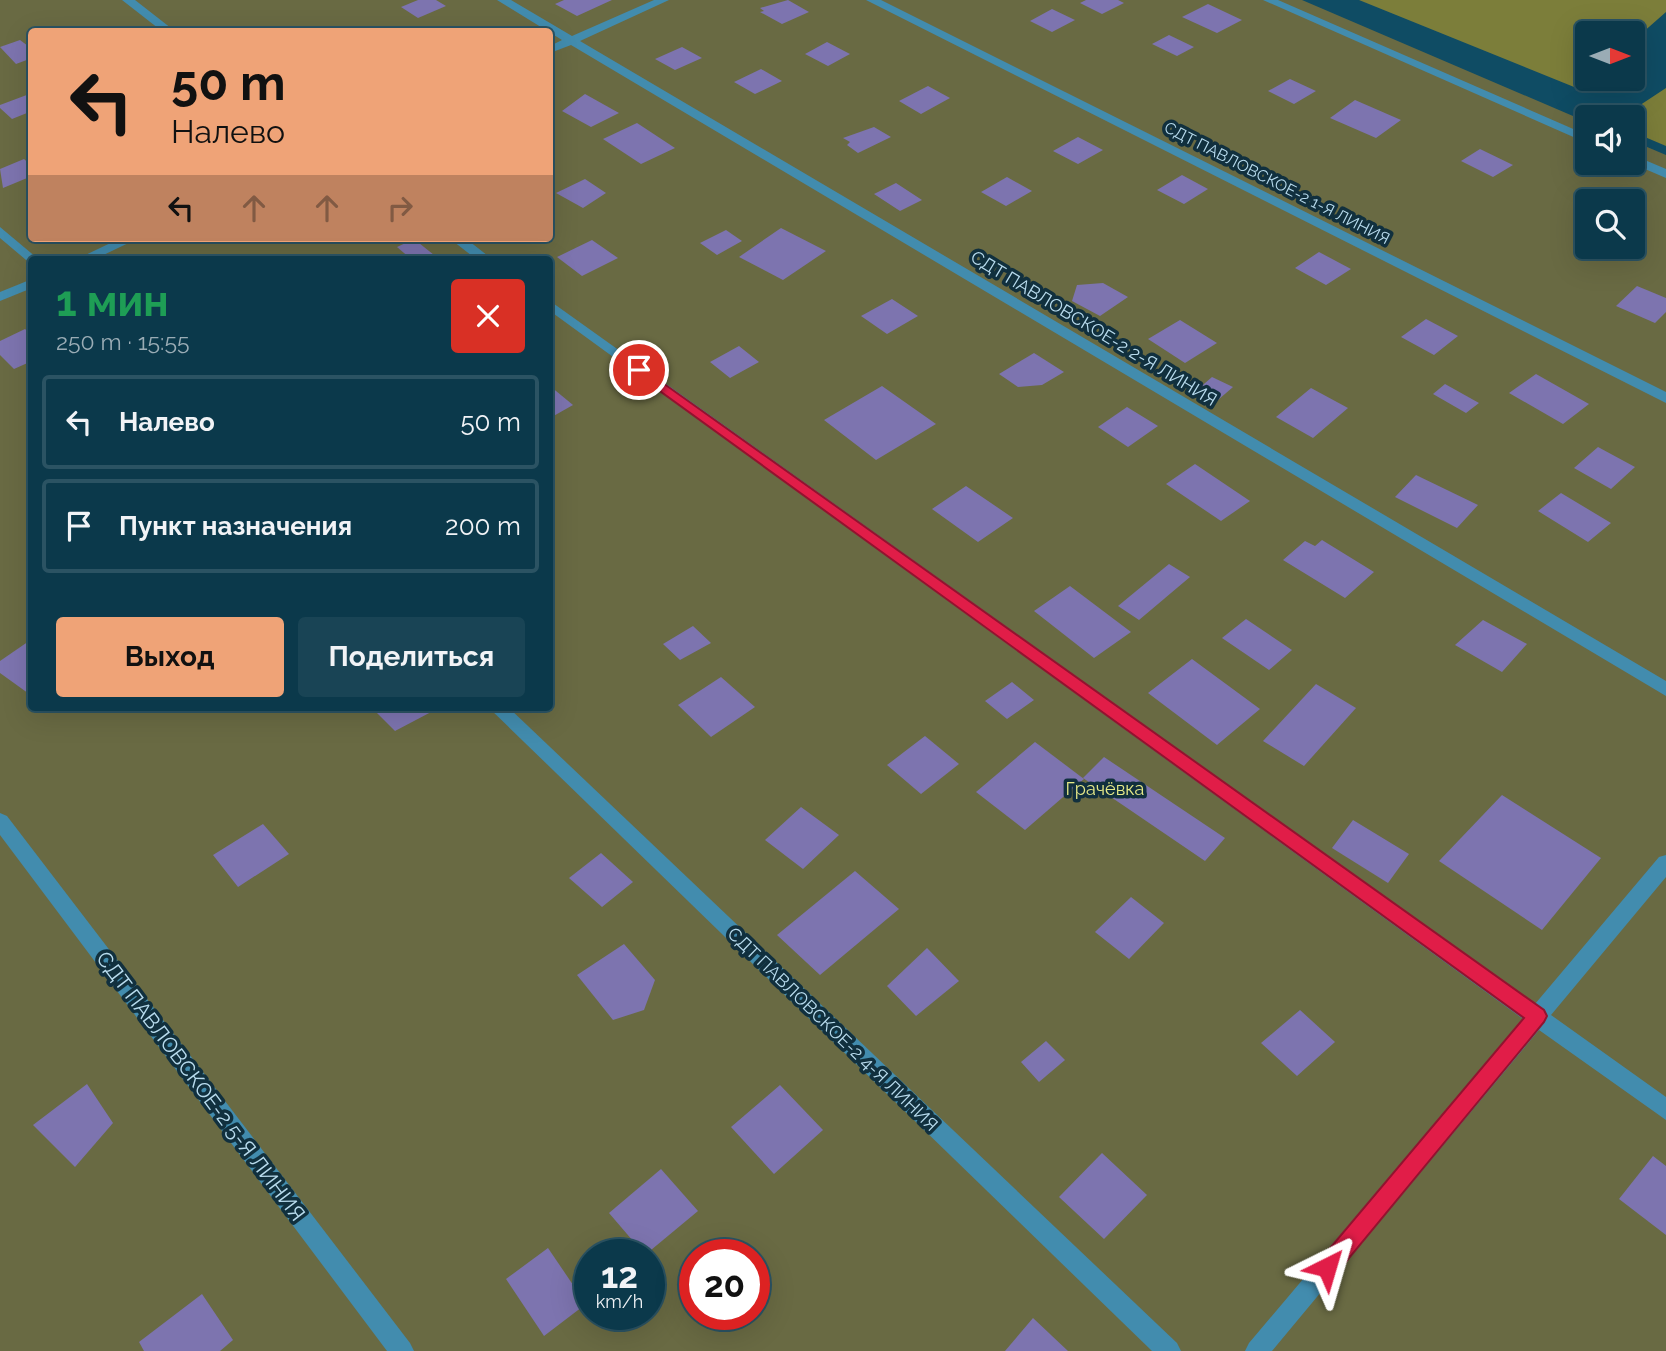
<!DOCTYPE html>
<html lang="ru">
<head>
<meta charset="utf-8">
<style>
	:root { --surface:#0b394b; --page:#194455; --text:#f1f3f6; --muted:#9aacb5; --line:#2b5363; --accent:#efa377 }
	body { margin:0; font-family:Raleway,sans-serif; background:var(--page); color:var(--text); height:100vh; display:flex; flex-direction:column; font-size:26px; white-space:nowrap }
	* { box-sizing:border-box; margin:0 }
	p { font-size:23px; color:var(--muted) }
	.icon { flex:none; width:38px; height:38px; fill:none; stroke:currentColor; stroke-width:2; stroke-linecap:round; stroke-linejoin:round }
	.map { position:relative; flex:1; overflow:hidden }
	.panel { position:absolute; left:28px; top:256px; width:525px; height:455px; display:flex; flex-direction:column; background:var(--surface); border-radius:7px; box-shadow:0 7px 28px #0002,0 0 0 2px var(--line) }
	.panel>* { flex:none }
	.top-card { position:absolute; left:28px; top:28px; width:525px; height:214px; border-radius:7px; box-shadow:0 7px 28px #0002,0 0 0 2px var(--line); background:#efa377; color:#111; overflow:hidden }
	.needle { width:46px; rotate:90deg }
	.controls { position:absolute; left:1575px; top:21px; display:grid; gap:14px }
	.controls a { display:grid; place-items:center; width:70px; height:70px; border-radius:7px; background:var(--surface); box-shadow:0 7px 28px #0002,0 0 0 2px var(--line); font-size:35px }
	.speed { position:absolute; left:574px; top:1239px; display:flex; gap:14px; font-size:35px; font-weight:700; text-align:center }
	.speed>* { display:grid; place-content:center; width:91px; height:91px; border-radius:50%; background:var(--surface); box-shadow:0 7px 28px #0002,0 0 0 2px var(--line); line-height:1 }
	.speed small { font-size:18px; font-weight:400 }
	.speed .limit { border:10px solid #d22; background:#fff; color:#111 }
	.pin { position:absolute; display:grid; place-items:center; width:60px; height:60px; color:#fff; margin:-30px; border:4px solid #fff; border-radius:50%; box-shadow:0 2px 7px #0007 }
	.me { position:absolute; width:77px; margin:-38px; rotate:40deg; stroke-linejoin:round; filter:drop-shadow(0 0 5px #0008) }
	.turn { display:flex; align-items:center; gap:24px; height:147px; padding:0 28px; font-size:32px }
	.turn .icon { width:91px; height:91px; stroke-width:2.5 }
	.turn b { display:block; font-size:49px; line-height:60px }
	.lanes { display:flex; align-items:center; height:66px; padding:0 28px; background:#0003; justify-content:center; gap:35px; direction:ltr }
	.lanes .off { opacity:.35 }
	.round { display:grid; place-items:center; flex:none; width:74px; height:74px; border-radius:7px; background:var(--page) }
	.head { display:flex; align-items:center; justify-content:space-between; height:119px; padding:0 28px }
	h1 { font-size:42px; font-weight:700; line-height:52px; color:#1e9e55 }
	.primary-button { display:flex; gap:14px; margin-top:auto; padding:14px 28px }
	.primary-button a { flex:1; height:80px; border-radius:7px; background:var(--accent); color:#111; font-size:28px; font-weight:700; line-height:80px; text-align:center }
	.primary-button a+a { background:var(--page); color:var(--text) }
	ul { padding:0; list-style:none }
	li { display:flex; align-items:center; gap:21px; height:94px; margin:0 14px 10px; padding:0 14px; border:4px solid var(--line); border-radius:7px }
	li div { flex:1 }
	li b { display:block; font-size:26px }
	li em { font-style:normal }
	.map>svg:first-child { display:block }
	.green { fill:#696a43; fill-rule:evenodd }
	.forest { fill:#7c7e3a }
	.building { fill:#7d74af }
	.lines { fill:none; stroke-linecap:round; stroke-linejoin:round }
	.lane { fill:#428cae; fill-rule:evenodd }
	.route { fill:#e11d48; stroke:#92132f; stroke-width:2 }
	.labels { text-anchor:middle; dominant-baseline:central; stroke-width:7; stroke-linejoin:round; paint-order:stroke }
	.far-street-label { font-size:16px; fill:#b8dbed; stroke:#11303e }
	.street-label { font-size:18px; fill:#b8dbed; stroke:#11303e }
	.park-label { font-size:18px; fill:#e7ea88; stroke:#11303e }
	.near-street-label { font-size:21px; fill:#b8dbed; stroke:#11303e }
</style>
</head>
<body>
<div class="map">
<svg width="1666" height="1351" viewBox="0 0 1666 1351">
	<rect width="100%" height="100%" fill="#0f4c64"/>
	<path class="green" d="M0,0H1302L1587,122V163H1633V141L1666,155V1351H0ZM32,32H550V238H32ZM1587,201H1633V247H1587ZM32,259H550V707H32ZM590,1255H649V1314H590ZM695,1255H754V1314H695Z"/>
	<g class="forest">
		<polygon points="1359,0 1666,0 1666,12 1633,41 1633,33 1587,33 1587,79 1591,79 1579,89"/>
		<polygon points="1666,88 1666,146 1633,132 1633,117 1622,117"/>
	</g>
	<g class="building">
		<polygon points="418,0 436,0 446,6 418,18 401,7"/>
		<polygon points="564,0 612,0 577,16 555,4"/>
		<polygon points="788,0 809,12 782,24 760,12 764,11 760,8"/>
		<polygon points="1086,0 1118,0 1124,3 1102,14 1080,3"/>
		<polygon points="1208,4 1242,20 1217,33 1182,17"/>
		<polygon points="1052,9 1075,20 1052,32 1030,21"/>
		<polygon points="1169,35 1194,47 1177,56 1152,44"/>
		<polygon points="20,40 32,49 32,58 16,64 0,47"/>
		<polygon points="827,42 850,54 828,66 805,54"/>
		<polygon points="682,47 702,58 675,70 655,59"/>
		<polygon points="761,69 782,81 755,94 734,82"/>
		<polygon points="1290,79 1316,91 1294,104 1268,91"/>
		<polygon points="928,86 950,98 921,114 899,101"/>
		<polygon points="32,93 32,111 12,119 0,108 0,105"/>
		<polygon points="585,94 619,113 591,127 562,111"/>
		<polygon points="1355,100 1401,120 1376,138 1330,118"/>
		<polygon points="637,123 675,148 641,164 603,139"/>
		<polygon points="874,127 891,137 858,153 847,145 850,142 843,138"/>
		<polygon points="1078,137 1103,150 1078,164 1053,151"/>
		<polygon points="1480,149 1513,165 1493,177 1461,161"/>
		<polygon points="24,159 32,166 32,176 3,188 0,169"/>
		<polygon points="1182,175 1208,189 1184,204 1157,190"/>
		<polygon points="1007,177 1032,191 1006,206 981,192"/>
		<polygon points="585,179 606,193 583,208 556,193"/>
		<polygon points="896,183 922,200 900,211 874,194"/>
		<polygon points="781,228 826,251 783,280 739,257"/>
		<polygon points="726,230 742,241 717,255 700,243"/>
		<polygon points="414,239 439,259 411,259 397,247"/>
		<polygon points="592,240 618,258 582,276 557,257"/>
		<polygon points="1319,252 1351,269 1326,285 1295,268"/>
		<polygon points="1103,283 1128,297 1100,316 1072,301 1077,285"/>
		<polygon points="1637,286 1666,298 1666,312 1655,323 1616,306"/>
		<polygon points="892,299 918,316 887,334 861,316"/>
		<polygon points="1426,319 1458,336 1434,355 1401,337"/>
		<polygon points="1180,320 1217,343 1185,363 1148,339"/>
		<polygon points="25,329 32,335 32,361 14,369 0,355 0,341"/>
		<polygon points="739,346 759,362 730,378 710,362"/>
		<polygon points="1034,353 1064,372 1042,385 1018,387 999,374"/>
		<polygon points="1536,374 1589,404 1563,424 1509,393"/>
		<polygon points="1212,377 1233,387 1218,400 1197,390"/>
		<polygon points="1445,384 1479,403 1466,413 1433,394"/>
		<polygon points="550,386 573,405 550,418"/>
		<polygon points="882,386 936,424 876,460 824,420"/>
		<polygon points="1311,388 1348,408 1313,438 1276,417"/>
		<polygon points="1127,407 1158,426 1128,447 1098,427"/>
		<polygon points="1598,447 1635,467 1611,489 1574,468"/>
		<polygon points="1195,464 1250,501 1221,521 1166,484"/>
		<polygon points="1416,475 1478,505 1457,528 1395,497"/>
		<polygon points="966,486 1013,518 978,542 932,509"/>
		<polygon points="1561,493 1611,523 1588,542 1538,511"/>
		<polygon points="1322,540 1374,572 1345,598 1283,560 1305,541 1315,546"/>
		<polygon points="1169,564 1190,577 1139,620 1118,606"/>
		<polygon points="1070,586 1131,632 1094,658 1034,611"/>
		<polygon points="1246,619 1292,650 1269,670 1222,638"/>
		<polygon points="1483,620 1527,644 1502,672 1455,645"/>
		<polygon points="693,626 711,643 680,660 663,644"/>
		<polygon points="32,639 32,696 0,673 0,661"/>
		<polygon points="1192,659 1260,709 1217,745 1148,693"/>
		<polygon points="721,677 755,707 711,737 678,705"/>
		<polygon points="1012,682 1034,700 1007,719 985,701"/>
		<polygon points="1316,684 1356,708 1304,766 1263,741"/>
		<polygon points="377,707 429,707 433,711 395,731 375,711"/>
		<polygon points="925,736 959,764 921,794 887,765"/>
		<polygon points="1035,742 1084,779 1025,830 976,792"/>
		<polygon points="1104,757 1225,838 1205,861 1083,778"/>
		<polygon points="1502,795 1601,858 1542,930 1439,861"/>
		<polygon points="801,807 839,835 803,869 765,840"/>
		<polygon points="1353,820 1409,854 1388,883 1332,848"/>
		<polygon points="263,824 289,854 238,887 213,855"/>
		<polygon points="601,853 633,882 602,907 569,878"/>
		<polygon points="855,871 899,909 820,975 777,935"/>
		<polygon points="1131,897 1164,923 1129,959 1095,932"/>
		<polygon points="624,944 655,980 644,1010 613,1020 577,975"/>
		<polygon points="927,948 959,981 916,1016 887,986"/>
		<polygon points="1300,1010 1335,1042 1297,1076 1261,1043"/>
		<polygon points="1046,1041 1065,1060 1039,1082 1021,1062"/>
		<polygon points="87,1084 113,1123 75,1167 33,1125"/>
		<polygon points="780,1085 823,1130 774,1174 731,1127"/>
		<polygon points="1102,1153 1147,1195 1104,1239 1059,1197"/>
		<polygon points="1653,1156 1666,1166 1666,1235 1619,1199"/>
		<polygon points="661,1169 698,1211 645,1255 609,1213"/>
		<polygon points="548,1248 586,1304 544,1336 506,1279"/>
		<polygon points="202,1294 233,1340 220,1351 144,1351 139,1342"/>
		<polygon points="1033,1318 1068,1351 1005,1351"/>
	</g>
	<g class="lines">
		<g class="lane">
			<polygon points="122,0 135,0 176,32 163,32"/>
			<polygon points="497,0 511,0 572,36 654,0 669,0 580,41 1666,681 1666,696 571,45 550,53 550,46 562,40"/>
			<polygon points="866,0 881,0 1666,392 1666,403"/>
			<polygon points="1263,0 1278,0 1587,135 1587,143"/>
			<polygon points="1633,155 1666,169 1666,178 1631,163"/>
			<polygon points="0,227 37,258 32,259 32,265 0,238"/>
			<polygon points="121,238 139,238 95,259 77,259"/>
			<polygon points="449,238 465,238 492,259 476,259"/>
			<polygon points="32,279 32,288 0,301 0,292"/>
			<polygon points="550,301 1535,1004 1659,857 1666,855 1666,877 1551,1015 1666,1097 1666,1120 1539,1030 1272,1351 1245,1351 1249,1343 1523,1019 550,311"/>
			<polygon points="488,707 508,707 1177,1343 1181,1351 1152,1351"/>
			<polygon points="0,813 7,816 410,1343 414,1351 387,1351 0,835"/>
		</g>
	</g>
	<polygon class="route" points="639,366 1544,1010 1547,1016 1544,1022 1335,1275 1327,1278 1320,1275 1317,1267 1320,1260 1524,1018 635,373 633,370"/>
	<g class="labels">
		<g class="far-street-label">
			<text transform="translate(1277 183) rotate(27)">СДТ ПАВЛОВСКОЕ-2 1-Я ЛИНИЯ</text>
		</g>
		<g class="street-label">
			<text transform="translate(1094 328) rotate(31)">СДТ ПАВЛОВСКОЕ-2 2-Я ЛИНИЯ</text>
			<text transform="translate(833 1029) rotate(44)">СДТ ПАВЛОВСКОЕ-2 4-Я ЛИНИЯ</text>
		</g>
		<g class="park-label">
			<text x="1105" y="788">Грачёвка</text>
		</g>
		<g class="near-street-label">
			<text transform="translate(201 1086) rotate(53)">СДТ ПАВЛОВСКОЕ-2 5-Я ЛИНИЯ</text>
		</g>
	</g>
</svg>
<div class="controls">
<a><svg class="needle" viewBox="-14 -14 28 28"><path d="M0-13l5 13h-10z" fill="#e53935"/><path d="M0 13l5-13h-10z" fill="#9aacb5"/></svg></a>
<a><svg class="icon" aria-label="sound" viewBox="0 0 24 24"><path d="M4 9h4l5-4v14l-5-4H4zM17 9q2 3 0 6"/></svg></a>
<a><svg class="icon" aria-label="search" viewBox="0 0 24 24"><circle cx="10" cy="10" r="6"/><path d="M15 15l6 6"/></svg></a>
</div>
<div class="speed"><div>12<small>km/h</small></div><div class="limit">20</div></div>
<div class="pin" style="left:639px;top:370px;background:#d93025"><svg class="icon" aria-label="arrive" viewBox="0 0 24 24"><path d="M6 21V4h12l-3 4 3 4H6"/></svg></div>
<svg class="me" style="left:1327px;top:1267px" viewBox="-20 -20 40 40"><path d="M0-17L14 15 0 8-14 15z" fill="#e11d48" stroke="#fff" stroke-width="4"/></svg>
<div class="top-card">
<div class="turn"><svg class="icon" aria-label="left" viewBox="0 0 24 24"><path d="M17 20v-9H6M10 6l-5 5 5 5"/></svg><div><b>50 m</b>Налево</div></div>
<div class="lanes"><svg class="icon" aria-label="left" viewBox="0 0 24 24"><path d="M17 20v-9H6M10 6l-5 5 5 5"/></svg><svg class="icon off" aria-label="ahead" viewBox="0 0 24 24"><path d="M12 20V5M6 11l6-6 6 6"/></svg><svg class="icon off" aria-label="ahead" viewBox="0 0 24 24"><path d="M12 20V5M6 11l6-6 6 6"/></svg><svg class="icon off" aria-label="right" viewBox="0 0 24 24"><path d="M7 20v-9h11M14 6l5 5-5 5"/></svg></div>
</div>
<section class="panel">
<div class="head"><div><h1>1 мин</h1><p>250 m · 15:55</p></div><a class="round" style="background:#d93025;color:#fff"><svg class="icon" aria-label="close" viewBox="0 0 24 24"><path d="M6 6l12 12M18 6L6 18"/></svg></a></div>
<ul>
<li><svg class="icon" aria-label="left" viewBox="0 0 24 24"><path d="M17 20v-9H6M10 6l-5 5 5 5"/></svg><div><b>Налево</b></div><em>50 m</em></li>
<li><svg class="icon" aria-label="arrive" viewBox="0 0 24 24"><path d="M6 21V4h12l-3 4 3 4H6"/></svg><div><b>Пункт назначения</b></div><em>200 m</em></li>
</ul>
<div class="primary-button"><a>Выход</a><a>Поделиться</a></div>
</section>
</div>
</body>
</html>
